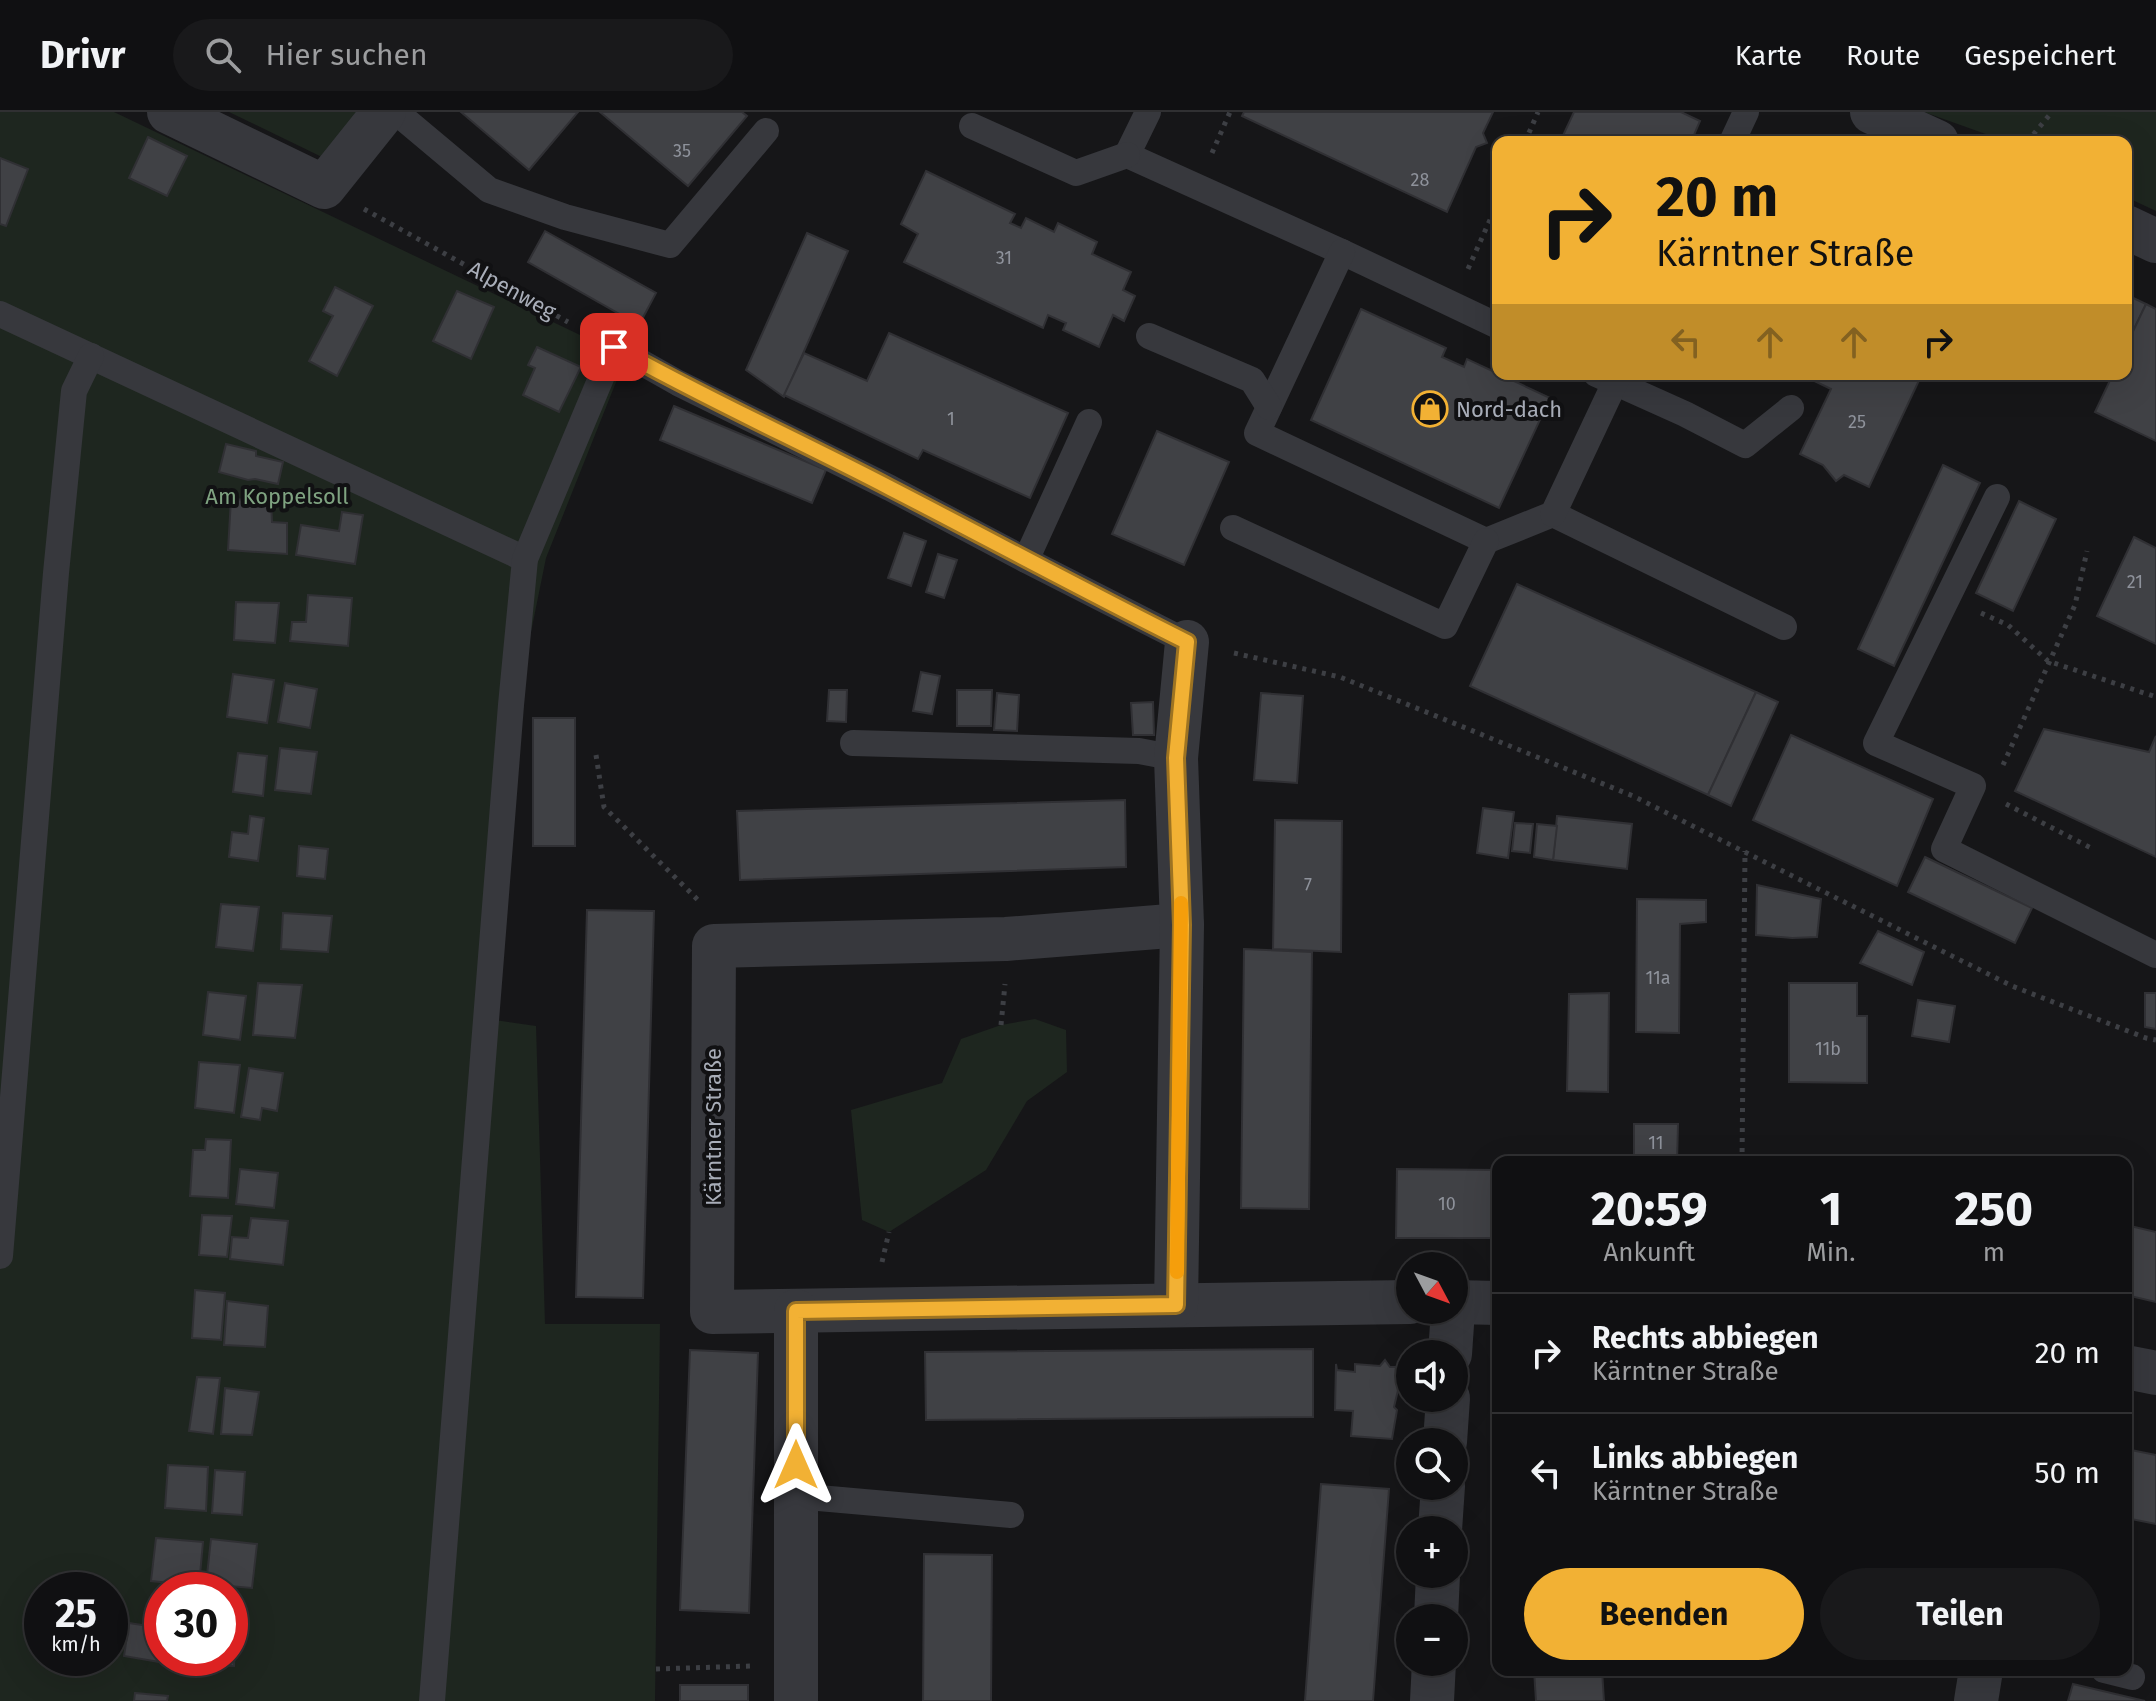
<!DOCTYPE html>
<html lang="de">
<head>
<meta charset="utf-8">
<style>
	:root { --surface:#101012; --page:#19191b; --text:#f1f3f6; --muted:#9c9d9f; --line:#303032; --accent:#f2b134 }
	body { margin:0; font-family:"Fira Sans",sans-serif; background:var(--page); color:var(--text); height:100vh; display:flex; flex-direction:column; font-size:30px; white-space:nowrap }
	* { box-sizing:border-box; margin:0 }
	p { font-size:26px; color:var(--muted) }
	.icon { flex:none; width:44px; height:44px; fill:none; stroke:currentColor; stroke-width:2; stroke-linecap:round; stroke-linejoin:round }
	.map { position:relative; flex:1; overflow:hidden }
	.side { position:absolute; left:1492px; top:1044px; width:640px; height:520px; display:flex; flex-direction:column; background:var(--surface); border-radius:16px; box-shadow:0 8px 32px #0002,0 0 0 2px var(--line) }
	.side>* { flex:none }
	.banner { position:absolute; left:1492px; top:24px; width:640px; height:244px; border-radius:16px; box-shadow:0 8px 32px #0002,0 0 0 2px var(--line); background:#f2b134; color:#111; overflow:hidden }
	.needle { width:52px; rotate:131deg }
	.controls { position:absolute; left:1396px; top:1140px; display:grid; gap:16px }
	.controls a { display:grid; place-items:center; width:72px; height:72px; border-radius:50%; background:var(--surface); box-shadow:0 8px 32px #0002,0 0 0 2px var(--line); font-size:40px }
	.speed { position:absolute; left:24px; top:1460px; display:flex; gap:16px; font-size:40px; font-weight:700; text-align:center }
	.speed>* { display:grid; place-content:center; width:104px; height:104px; border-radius:50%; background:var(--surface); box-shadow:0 8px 32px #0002,0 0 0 2px var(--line); line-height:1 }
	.speed small { font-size:20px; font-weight:400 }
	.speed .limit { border:12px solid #d22; background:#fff; color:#111 }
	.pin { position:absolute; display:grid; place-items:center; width:68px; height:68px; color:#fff; margin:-34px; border-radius:16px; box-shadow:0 4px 12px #0006 }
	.me { position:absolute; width:88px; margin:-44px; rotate:0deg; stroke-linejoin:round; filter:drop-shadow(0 0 6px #0008) }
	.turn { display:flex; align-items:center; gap:28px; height:168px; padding:0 32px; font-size:36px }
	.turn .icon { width:104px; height:104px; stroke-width:2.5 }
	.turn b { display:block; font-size:56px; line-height:68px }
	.lanes { display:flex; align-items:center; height:76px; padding:0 32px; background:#0003; justify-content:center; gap:40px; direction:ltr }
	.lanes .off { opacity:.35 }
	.eta { display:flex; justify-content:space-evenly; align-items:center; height:136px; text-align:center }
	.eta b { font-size:48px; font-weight:700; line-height:56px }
	.cta { display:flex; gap:16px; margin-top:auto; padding:16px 32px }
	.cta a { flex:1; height:92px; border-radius:48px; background:var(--accent); color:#111; font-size:32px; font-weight:700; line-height:92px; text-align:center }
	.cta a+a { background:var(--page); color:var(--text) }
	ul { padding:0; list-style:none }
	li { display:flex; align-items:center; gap:24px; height:120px; padding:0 32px; border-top:2px solid var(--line) }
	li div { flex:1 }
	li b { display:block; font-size:30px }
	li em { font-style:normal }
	header { display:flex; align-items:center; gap:48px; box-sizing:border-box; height:112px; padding:0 40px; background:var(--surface); border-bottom:2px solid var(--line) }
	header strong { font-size:38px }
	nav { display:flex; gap:44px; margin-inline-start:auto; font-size:28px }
	.search { width:560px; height:72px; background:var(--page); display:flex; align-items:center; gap:20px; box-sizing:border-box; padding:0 28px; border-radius:44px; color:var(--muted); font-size:30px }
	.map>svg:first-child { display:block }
	.green { fill:#1e261f; fill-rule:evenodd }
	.building { fill:#404145; stroke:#303034; stroke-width:2 }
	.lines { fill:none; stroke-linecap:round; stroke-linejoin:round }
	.path { stroke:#3d3f44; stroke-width:5; stroke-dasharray:4 6; stroke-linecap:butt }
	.service { stroke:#37383d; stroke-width:26 }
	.minor { stroke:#37383d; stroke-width:44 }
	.route-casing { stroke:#9d7322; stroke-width:20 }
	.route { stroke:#f2b134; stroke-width:14 }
	.slow { stroke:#f59e0b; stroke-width:14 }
	.labels { text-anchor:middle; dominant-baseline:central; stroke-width:8; stroke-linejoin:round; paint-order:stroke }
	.number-label { font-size:18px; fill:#8e929b }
	.street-label { font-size:22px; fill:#a8adb8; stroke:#111113 }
	.poi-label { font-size:22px; fill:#a8adb8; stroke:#111113; text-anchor:start }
	.park-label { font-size:22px; fill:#7fa381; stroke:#111113 }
</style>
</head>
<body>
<header>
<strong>Drivr</strong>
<div class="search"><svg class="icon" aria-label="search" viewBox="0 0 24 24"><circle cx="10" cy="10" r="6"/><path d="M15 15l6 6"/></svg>Hier suchen</div>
<nav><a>Karte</a><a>Route</a><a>Gespeichert</a></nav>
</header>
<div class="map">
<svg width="2156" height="1589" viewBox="0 0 2156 1589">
	<rect width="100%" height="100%" fill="#161618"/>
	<g class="green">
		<path d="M0,0H114L626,245L546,446L529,530L436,1589H0ZM42,1478H110V1546H42ZM162,1478H230V1546H162Z"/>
		<polygon points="229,0 361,0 324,46"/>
		<polygon points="1924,0 2156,0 2156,99 2126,85 2126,30 2008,30"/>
		<polygon points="1035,907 1066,918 1067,960 1027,989 986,1058 889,1120 862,1108 851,998 942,971 961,927 1001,913"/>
		<polygon points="495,908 536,914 545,1212 660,1212 655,1589 441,1589"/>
	</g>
	<g class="building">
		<polygon points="461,0 578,0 529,58"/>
		<polygon points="600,0 742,0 747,4 688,74"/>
		<polygon points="1244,0 1493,0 1483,21 1487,31 1476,35 1447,100 1242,4"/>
		<polygon points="1574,0 1681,0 1700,9 1691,30 1560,30"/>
		<polygon points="148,25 187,44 167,84 129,66"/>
		<polygon points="0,46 28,57 6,114 0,112"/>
		<polygon points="926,59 1015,102 1010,111 1021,116 1026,106 1054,120 1058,111 1097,130 1092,142 1131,160 1123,178 1135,184 1124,209 1113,203 1099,235 1063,218 1066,211 1048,203 1043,216 904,150 918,122 901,112"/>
		<polygon points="545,119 656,181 639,213 528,150"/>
		<polygon points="807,121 848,139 784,285 746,258"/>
		<polygon points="335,175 373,194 337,264 309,249 333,204 323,199"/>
		<polygon points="457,179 494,195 471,247 433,229"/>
		<polygon points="2127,183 2146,192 2126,234 2126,184"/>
		<polygon points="2146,192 2156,197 2156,329 2095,300 2113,262 2126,262 2126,234"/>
		<polygon points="1361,197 1446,236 1442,245 1464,255 1467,247 1550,286 1499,396 1311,308"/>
		<polygon points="889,221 1068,301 1030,386 923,338 918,347 784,283 804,241 867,269"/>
		<polygon points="537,235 581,255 559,300 523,283 535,256 528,253"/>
		<polygon points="1800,262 1922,262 1869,375 1844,363 1836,369 1823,353 1800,342 1831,277"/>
		<polygon points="674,294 826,358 812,391 660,328"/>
		<polygon points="1157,319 1229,350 1184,453 1112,422"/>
		<polygon points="226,332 256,339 256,344 283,350 278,372 255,367 248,368 219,360"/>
		<polygon points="1943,353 1980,371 1894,554 1858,537"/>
		<polygon points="231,387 271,389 272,410 287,411 287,442 228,438"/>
		<polygon points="2019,389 2056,407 2013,499 1976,481"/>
		<polygon points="342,400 363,403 355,452 296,443 301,413 339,419"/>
		<polygon points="904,421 926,429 911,474 888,466"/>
		<polygon points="2134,425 2156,436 2156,532 2097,504"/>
		<polygon points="938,442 957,448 944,486 926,480"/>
		<polygon points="1517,472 1756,580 1708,683 1470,574"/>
		<polygon points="308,483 352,486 348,534 290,529 292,510 306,510"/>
		<polygon points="236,490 279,491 275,531 234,528"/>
		<polygon points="921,560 940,564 932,602 913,599"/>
		<polygon points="233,562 274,568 267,611 227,605"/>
		<polygon points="285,571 317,577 310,616 278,610"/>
		<polygon points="829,578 847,578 846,610 827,609"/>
		<polygon points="957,578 992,578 991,614 957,614"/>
		<polygon points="1756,580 1778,590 1731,694 1708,683"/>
		<polygon points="997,581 1019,583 1017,619 994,618"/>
		<polygon points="1261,581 1303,584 1297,671 1254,668"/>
		<polygon points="1153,590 1154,623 1133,623 1131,591"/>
		<rect x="533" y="606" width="42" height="128"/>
		<polygon points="2044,617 2149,640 2156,624 2156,745 2015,679"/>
		<polygon points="1791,623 1933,687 1897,774 1753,708"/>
		<polygon points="280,636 317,640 311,682 275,678"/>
		<polygon points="238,641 267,644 263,684 233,680"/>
		<polygon points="1125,688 1126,755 740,768 737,699"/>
		<polygon points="1483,696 1514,700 1508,746 1477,741"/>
		<polygon points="250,704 264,706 258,749 229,745 232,720 248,722"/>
		<polygon points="1557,704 1632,712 1627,757 1553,748"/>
		<polygon points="1275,708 1342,709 1341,840 1273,837"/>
		<polygon points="1515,711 1533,712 1530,741 1512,739"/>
		<polygon points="1537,712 1557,714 1553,748 1534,745"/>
		<polygon points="299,734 328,737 325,767 297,764"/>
		<polygon points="1925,745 2032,796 2015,831 1908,780"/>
		<polygon points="1757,773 1821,787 1817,825 1792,826 1756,823"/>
		<polygon points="1637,787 1706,788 1706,810 1680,812 1679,921 1636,920"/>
		<polygon points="221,792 259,795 253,839 216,835"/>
		<polygon points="587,798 654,799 643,1186 576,1185"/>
		<polygon points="283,801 332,804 328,840 281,837"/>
		<polygon points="1878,819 1924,840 1912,873 1860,851"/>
		<polygon points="1244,837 1312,840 1309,1097 1241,1096"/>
		<polygon points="258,871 302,873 295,926 253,923"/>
		<polygon points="1789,871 1857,871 1857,904 1867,904 1867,971 1789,970"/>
		<polygon points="208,880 246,884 240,928 203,923"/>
		<polygon points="1609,881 1608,980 1567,979 1569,882"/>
		<polygon points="2145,881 2156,881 2156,917 2145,915"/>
		<polygon points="1918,888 1955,894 1949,930 1912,924"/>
		<polygon points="199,950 240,953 234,1001 195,996"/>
		<polygon points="249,956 283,961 277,999 262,996 260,1008 241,1005"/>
		<polygon points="1634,1012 1678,1012 1677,1050 1634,1050"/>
		<polygon points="206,1027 231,1028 228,1086 190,1084 193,1038 205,1038"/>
		<polygon points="240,1057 278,1061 274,1096 236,1092"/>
		<polygon points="1397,1057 1498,1058 1498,1126 1396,1126"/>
		<polygon points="202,1103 232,1104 227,1145 199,1143"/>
		<polygon points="251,1106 288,1109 283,1153 230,1147 232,1125 248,1126"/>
		<polygon points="2126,1113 2156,1120 2156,1190 2126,1183"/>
		<polygon points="195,1178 225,1181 221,1228 192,1226"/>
		<polygon points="227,1189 268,1194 265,1235 224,1233"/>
		<polygon points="1313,1237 1313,1305 926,1308 925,1240"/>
		<polygon points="690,1238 758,1241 749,1501 680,1498"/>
		<polygon points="1385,1248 1390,1255 1397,1255 1396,1272 1399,1274 1394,1295 1397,1298 1392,1327 1351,1324 1353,1299 1335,1298 1336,1252 1337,1258 1355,1260 1355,1252 1380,1254"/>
		<polygon points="197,1265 220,1266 213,1322 189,1319"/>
		<polygon points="225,1276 259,1280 252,1323 221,1322"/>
		<polygon points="2126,1337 2156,1343 2156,1412 2126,1406"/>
		<polygon points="168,1353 208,1355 206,1399 165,1396"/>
		<polygon points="215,1358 245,1360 242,1403 212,1401"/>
		<polygon points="1321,1372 1389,1377 1373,1589 1305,1589"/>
		<polygon points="156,1426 203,1430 199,1474 151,1469"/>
		<polygon points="211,1427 257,1432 252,1476 206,1472"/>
		<polygon points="924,1442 992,1443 991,1589 923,1589"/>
		<polygon points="129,1511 162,1516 162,1546 172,1546 171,1552 124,1544"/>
		<polygon points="230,1511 236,1512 234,1554 204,1553 205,1546 230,1546"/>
		<polygon points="1534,1558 1602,1558 1604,1589 1536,1589"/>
		<polygon points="2073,1572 2145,1589 2068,1589"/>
		<rect x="680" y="1573" width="68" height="16"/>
		<polygon points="135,1581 168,1584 167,1589 134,1589"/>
	</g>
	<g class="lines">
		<g class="path">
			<polyline points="1525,30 1538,0"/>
			<polyline points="2027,30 2052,0"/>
			<polyline points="1212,41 1230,0"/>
			<polyline points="364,97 568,210"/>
			<polyline points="1468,157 1498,90"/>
			<polyline points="1981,501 2008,513 2048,549 2156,585"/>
			<polyline points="1234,541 1340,565 1633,684 2012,874 2146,926 2156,928"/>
			<polyline points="596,643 604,695 701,791"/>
			<polyline points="2003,653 2075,493 2087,439"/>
			<polyline points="2006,692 2093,737"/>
			<polyline points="1001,913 1005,872"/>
			<polyline points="1742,1050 1745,739"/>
			<polyline points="882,1150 889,1120"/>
			<polyline points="656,1557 751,1554"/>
		</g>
		<g class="service">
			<polyline points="396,0 489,78 565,105 670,133 766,19"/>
			<polyline points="1148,0 1127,43 1342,140 1498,214"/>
			<polyline points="972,14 1076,61 1127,43"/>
			<polyline points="1732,30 1746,0"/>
			<polyline points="1342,140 1257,321 1486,429 1553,402 1784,515"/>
			<polyline points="0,202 525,447"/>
			<polyline points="1149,224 1252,268 1269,295"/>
			<polyline points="600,227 678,271 890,376 1026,448 1187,530"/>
			<polyline points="1596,262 1685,302 1745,333 1791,296"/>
			<polyline points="1997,385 1876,631 1973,674 1944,737 2156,843"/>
			<polyline points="1553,402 1619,262"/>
			<polyline points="1233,416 1445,514 1486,429"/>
			<polyline points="1026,448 1089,310"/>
			<polyline points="853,631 1139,639 1176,646"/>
			<polyline points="0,1144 56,461 74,279 91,244"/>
			<polyline points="796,1384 1011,1403"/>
			<polyline points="2104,1558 2132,1565"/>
			<polyline points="432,1589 511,593 525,447 614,235"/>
		</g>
		<g class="minor">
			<polyline points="169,0 324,75 384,0"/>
			<polyline points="1872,0 1937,30"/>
			<polyline points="2126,115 2156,129"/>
			<polyline points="1182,813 1006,827 714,834 712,1200 1410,1190"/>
			<polyline points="1454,1190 1498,1191"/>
			<polyline points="1176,1193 1182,813 1176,646 1187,530"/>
			<polyline points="1450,1242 1453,1198"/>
			<polyline points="2126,1255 2156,1261"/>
			<polyline points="1445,1330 1448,1286"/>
			<polyline points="1440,1418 1443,1374"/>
			<polyline points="1436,1506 1438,1462"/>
			<polyline points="796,1589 796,1199"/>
			<polyline points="1432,1589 1434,1550"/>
			<polyline points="1976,1589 1981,1558"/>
		</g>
	</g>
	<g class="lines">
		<defs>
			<path id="route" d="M614,235C704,286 798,328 890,376C989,427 1087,480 1187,530L1176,646L1182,813L1176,1193L796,1199V1353"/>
		</defs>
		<use href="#route" class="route-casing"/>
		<use href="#route" class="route"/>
		<polyline class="slow" points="1177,1160 1181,791"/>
	</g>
	<defs>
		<symbol id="shop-ring" viewBox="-11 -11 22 22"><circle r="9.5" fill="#111113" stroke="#f2b134" stroke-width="1.5"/><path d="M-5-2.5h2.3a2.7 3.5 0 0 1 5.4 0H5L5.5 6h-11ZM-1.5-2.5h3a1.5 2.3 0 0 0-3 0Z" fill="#f2b134"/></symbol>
	</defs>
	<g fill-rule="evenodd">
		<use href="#shop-ring" x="1410" y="277" width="40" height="40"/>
	</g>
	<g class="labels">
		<g class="number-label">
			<text x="682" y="39">35</text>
			<text x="1420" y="68">28</text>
			<text x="1004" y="146">31</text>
			<text x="951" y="307">1</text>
			<text x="1857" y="310">25</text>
			<text x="2135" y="470">21</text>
			<text x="1308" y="773">7</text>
			<text x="1658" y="866">11a</text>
			<text x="1828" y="937">11b</text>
			<text x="1656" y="1031">11</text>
			<text x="1447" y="1092">10</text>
		</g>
		<g class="street-label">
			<text transform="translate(512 178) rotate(29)">Alpenweg</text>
			<text transform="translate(713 1015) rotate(-90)">Kärntner Straße</text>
		</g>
		<g class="poi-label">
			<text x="1456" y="297">Nord-dach</text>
		</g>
		<g class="park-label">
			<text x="277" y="384">Am Koppelsoll</text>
		</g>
	</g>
</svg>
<div class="controls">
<a><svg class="needle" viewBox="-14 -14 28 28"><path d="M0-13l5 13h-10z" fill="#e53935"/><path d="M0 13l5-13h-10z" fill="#9c9d9f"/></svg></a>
<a><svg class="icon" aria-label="sound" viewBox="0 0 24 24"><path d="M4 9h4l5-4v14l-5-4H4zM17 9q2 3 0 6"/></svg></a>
<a><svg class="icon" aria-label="search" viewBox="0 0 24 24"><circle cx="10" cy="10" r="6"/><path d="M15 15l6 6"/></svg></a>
<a>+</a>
<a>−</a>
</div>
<div class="speed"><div>25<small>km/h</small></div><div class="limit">30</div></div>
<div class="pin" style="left:614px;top:235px;background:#d93025"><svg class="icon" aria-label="arrive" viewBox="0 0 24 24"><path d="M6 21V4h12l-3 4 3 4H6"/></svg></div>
<svg class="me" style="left:796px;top:1353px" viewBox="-20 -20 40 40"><path d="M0-17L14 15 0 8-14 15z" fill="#f2b134" stroke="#fff" stroke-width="4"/></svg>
<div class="banner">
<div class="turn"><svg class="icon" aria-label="right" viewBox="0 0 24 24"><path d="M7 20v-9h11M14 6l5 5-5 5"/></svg><div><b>20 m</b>Kärntner Straße</div></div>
<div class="lanes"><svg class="icon off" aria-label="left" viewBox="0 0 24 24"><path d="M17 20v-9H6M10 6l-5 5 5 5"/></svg><svg class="icon off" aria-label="ahead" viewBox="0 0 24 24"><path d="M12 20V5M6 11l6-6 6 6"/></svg><svg class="icon off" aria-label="ahead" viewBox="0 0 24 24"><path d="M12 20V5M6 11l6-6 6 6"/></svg><svg class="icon" aria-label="right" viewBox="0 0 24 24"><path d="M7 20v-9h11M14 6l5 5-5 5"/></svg></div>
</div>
<section class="side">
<div class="eta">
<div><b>20:59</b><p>Ankunft</p></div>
<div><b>1</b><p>Min.</p></div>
<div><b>250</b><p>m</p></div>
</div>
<ul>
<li><svg class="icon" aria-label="right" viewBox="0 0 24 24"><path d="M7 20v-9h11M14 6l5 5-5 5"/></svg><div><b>Rechts abbiegen</b><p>Kärntner Straße</p></div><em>20 m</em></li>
<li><svg class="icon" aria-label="left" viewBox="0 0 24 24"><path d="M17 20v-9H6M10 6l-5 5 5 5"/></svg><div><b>Links abbiegen</b><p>Kärntner Straße</p></div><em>50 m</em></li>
</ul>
<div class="cta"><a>Beenden</a><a>Teilen</a></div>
</section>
</div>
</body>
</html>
